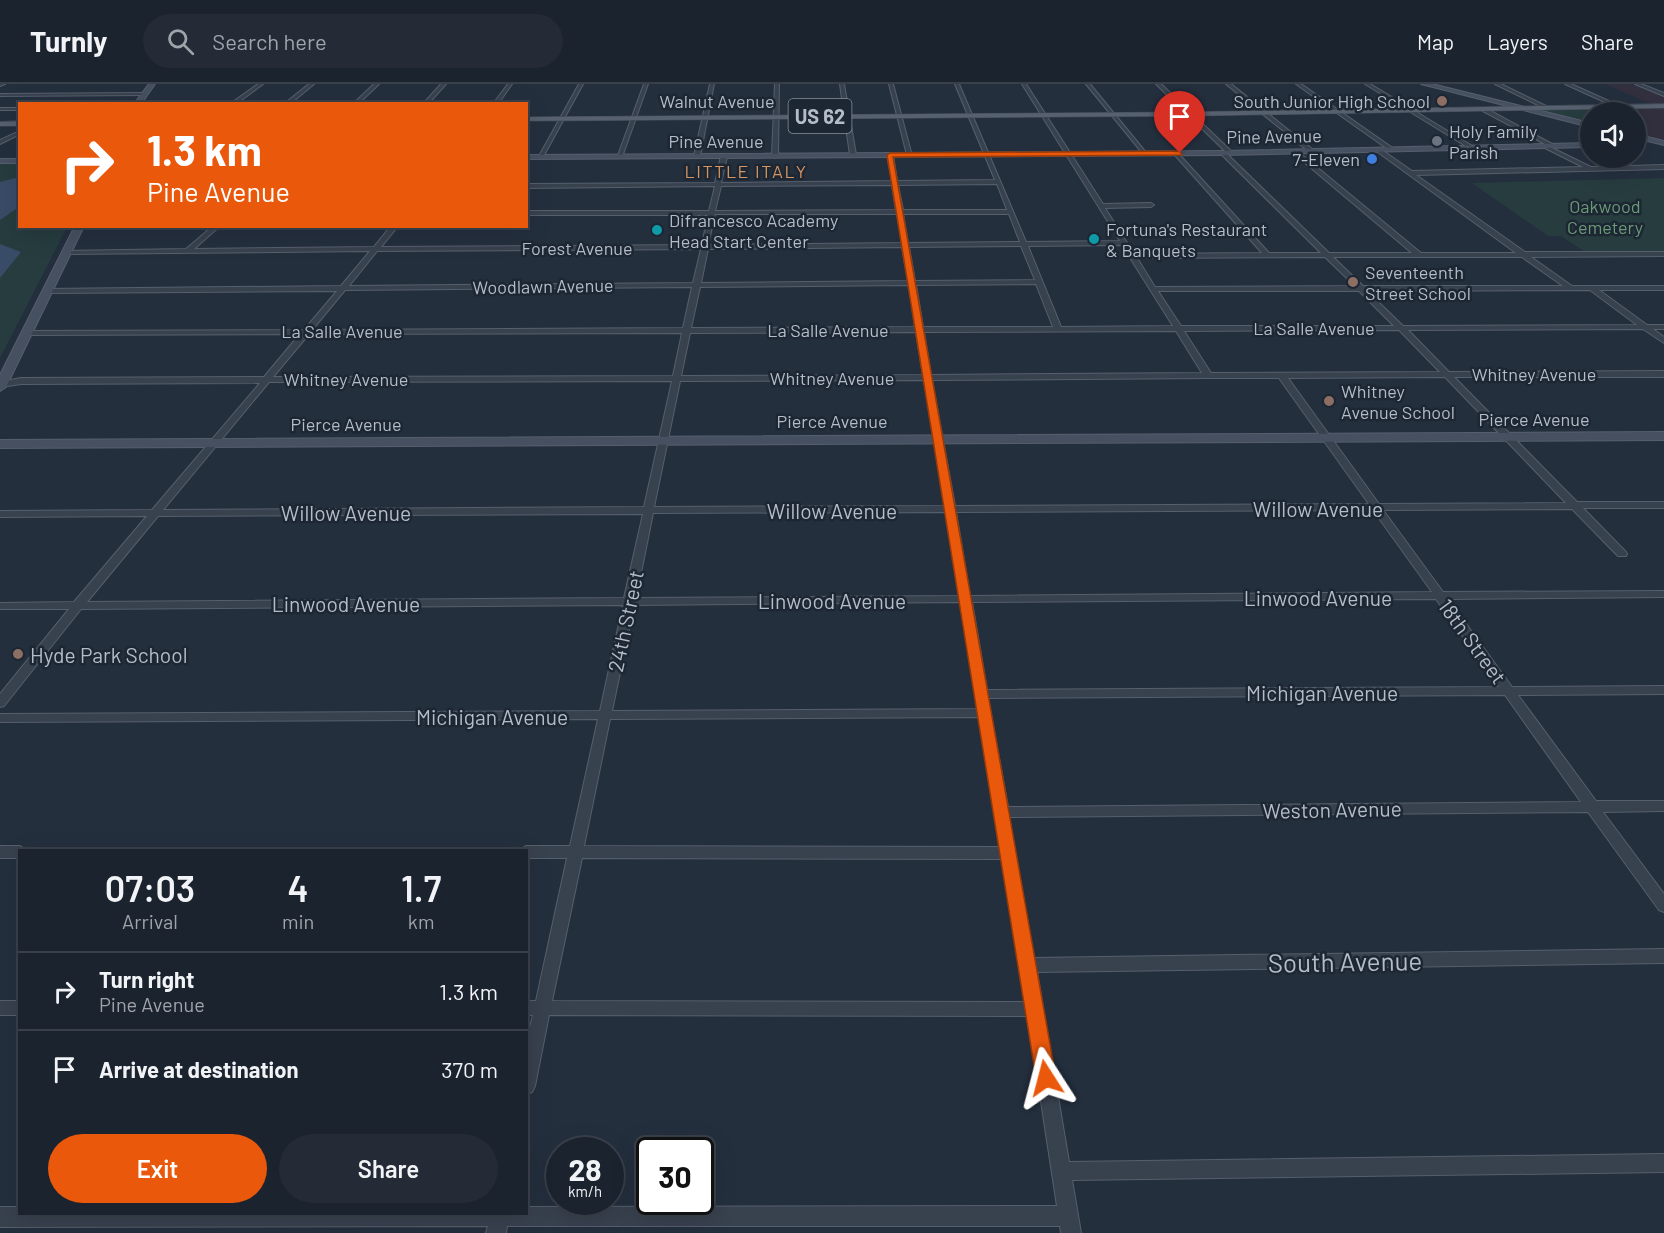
<!DOCTYPE html>
<html lang="en">
<head>
<meta charset="utf-8">
<style>
	:root { --surface:#1b232e; --page:#242b36; --text:#f1f3f6; --muted:#a0a4aa; --line:#39404a; --accent:#ea580c }
	body { margin:0; font-family:Barlow,sans-serif; background:var(--page); color:var(--text); height:100vh; display:flex; flex-direction:column; font-size:22px; white-space:nowrap }
	* { box-sizing:border-box; margin:0 }
	p { font-size:20px; color:var(--muted) }
	.icon { flex:none; width:33px; height:33px; fill:none; stroke:currentColor; stroke-width:2; stroke-linecap:round; stroke-linejoin:round }
	.map { position:relative; flex:1; overflow:hidden }
	.details { position:absolute; left:18px; top:765px; width:510px; height:366px; display:flex; flex-direction:column; background:var(--surface); border-radius:0px; box-shadow:0 6px 24px #0002,0 0 0 2px var(--line) }
	.details>* { flex:none }
	.hud { position:absolute; left:18px; top:18px; width:510px; height:126px; border-radius:0px; box-shadow:0 6px 24px #0002,0 0 0 2px var(--line); background:#ea580c; color:#fff; overflow:hidden }
	.fabs { position:absolute; left:1580px; top:18px; display:grid; gap:12px }
	.fabs a { display:grid; place-items:center; width:66px; height:66px; border-radius:50%; background:var(--surface); box-shadow:0 6px 24px #0002,0 0 0 2px var(--line); font-size:30px }
	.speed { position:absolute; left:546px; top:1053px; display:flex; gap:12px; font-size:30px; font-weight:700; text-align:center }
	.speed>* { display:grid; place-content:center; width:78px; height:78px; border-radius:50%; background:var(--surface); box-shadow:0 6px 24px #0002,0 0 0 2px var(--line); line-height:1 }
	.speed small { font-size:15px; font-weight:400 }
	.speed .limit { border:3px solid #111; border-radius:9px; background:#fff; color:#111 }
	.pin { position:absolute; display:grid; place-items:center; width:51px; height:51px; color:#fff; margin:-62px -26px; border-radius:50% 50% 50% 0; rotate:-45deg; box-shadow:0 0 6px #0007 }
	.pin .icon { rotate:45deg }
	.me { position:absolute; width:66px; margin:-33px; rotate:351deg; stroke-linejoin:round; filter:drop-shadow(0 0 4px #0008) }
	.turn { display:flex; align-items:center; gap:21px; height:126px; padding:0 30px; font-size:27px }
	.turn .icon { width:78px; height:78px; stroke-width:2.5 }
	.turn b { display:block; font-size:42px; line-height:51px }
	.eta { display:flex; justify-content:space-evenly; align-items:center; height:102px; text-align:center }
	.eta b { font-size:36px; font-weight:600; line-height:42px }
	.primary-button { display:flex; gap:12px; margin-top:auto; padding:12px 30px }
	.primary-button a { flex:1; height:69px; border-radius:36px; background:var(--accent); color:#fff; font-size:24px; font-weight:600; line-height:69px; text-align:center }
	.primary-button a+a { background:var(--page); color:var(--text) }
	ul { padding:0; list-style:none }
	li { display:flex; align-items:center; gap:18px; height:78px; padding:0 30px; border-top:2px solid var(--line) }
	li div { flex:1 }
	li b { display:block; font-size:22px }
	li em { font-style:normal }
	header { display:flex; align-items:center; gap:36px; box-sizing:border-box; height:84px; padding:0 30px; background:var(--surface); border-bottom:2px solid var(--line) }
	header strong { font-size:28px }
	nav { display:flex; gap:33px; margin-inline-start:auto; font-size:21px }
	.search { width:420px; height:54px; background:var(--page); display:flex; align-items:center; gap:15px; box-sizing:border-box; padding:0 21px; border-radius:33px; color:var(--muted); font-size:22px }
	.map>svg:first-child { display:block }
	.medical { fill:#32303f }
	.green { fill:#263c3f }
	.water { fill:#394c67 }
	.lines { fill:none; stroke-linecap:round; stroke-linejoin:round }
	.street-casing { stroke:#565f6c; stroke-width:2 }
	.secondary-casing { stroke:#565f6c; stroke-width:2 }
	.primary-casing { stroke:#414a57; stroke-width:1 }
	.street { fill:#38414e; fill-rule:evenodd }
	.secondary { fill:#465061; fill-rule:evenodd }
	.primary { fill:#56606e; fill-rule:evenodd }
	.route { fill:#ea580c; stroke:#983908; stroke-width:1.5 }
	.education-dot { fill:#8d6e63; stroke:#1d2633; stroke-width:2 }
	.worship-dot { fill:#6b7280; stroke:#1d2633; stroke-width:2 }
	.shop-dot { fill:#3f7fe0; stroke:#1d2633; stroke-width:2 }
	.culture-dot { fill:#0f9aa8; stroke:#1d2633; stroke-width:2 }
	.labels { text-anchor:middle; dominant-baseline:central; stroke-width:5; stroke-linejoin:round; paint-order:stroke }
	.far-street-label { font-size:18px; fill:#b4bcc9; stroke:#1d2633 }
	.far-poi-label { font-size:18px; fill:#b4bcc9; stroke:#1d2633; text-anchor:start }
	.far-neighbourhood-label { font-size:18px; letter-spacing:1.5px; fill:#d59563; stroke:#1d2633 }
	.far-park-label { font-size:18px; fill:#6b9a76; stroke:#1d2633 }
	.shield { fill:#1d2633; stroke:#878f9c; stroke-width:1.5 }
	.shield-label { font-size:20px; font-weight:bold; fill:#b4bcc9 }
	.street-label { font-size:21px; fill:#b4bcc9; stroke:#1d2633 }
	.poi-label { font-size:21px; fill:#b4bcc9; stroke:#1d2633; text-anchor:start }
	.near-street-label { font-size:26px; fill:#b4bcc9; stroke:#1d2633 }
</style>
</head>
<body>
<header>
<strong>Turnly</strong>
<div class="search"><svg class="icon" aria-label="search" viewBox="0 0 24 24"><circle cx="10" cy="10" r="6"/><path d="M15 15l6 6"/></svg>Search here</div>
<nav><a>Map</a><a>Layers</a><a>Share</a></nav>
</header>
<div class="map">
<svg width="1664" height="1149" viewBox="0 0 1664 1149">
	<rect width="100%" height="100%" fill="#242f3e"/>
	<polygon class="medical" points="1605,0 1632,0 1664,13 1664,56 1635,50 1635,28 1542,26 1660,24"/>
	<g class="green">
		<polygon points="1580,25 1595,28 1590,28 1590,39 1544,28 1542,26"/>
		<polygon points="0,80 19,80 20,142 67,143 0,274"/>
		<polygon points="1664,94 1664,169 1585,168 1561,152 1548,152 1472,99"/>
	</g>
	<g class="water">
		<polygon points="19,93 19,123 0,136 0,98"/>
		<polygon points="0,160 21,168 0,194"/>
	</g>
	<g class="lines">
		<defs>
			<g id="street">
				<polygon points="0,0 5,0 0,2"/>
				<polygon points="258,0 263,0 236,20 230,20"/>
				<polygon points="309,0 314,0 290,20 284,20"/>
				<polygon points="374,0 379,0 358,20 353,20"/>
				<polygon points="441,0 446,0 428,20 423,20"/>
				<polygon points="508,0 512,0 498,20 493,20"/>
				<polygon points="579,0 583,0 543,73 538,74"/>
				<polygon points="644,0 648,0 622,73 617,74"/>
				<polygon points="710,0 714,0 700,72 697,74 694,72"/>
				<polygon points="775,0 779,0 778,72 775,74 772,72"/>
				<polygon points="840,0 844,0 856,71 853,73 850,71"/>
				<polygon points="889,0 893,0 912,72 907,71"/>
				<path d="M955,0H959L1026,158L1120,157L1022,0H1026L1103,120L1151,119L1154,121L1151,123L1105,124L1134,170L1262,169L1174,70L1176,67L1269,169H1321L1221,70V68H1225L1329,169H1412L1292,68V66H1296L1421,169H1516L1375,66V64H1379L1412,87L1583,83L1543,63L1545,60L1481,26V24H1485L1552,60L1550,63L1591,83L1664,81V85L1416,91L1525,168H1664V172L1531,173L1572,202H1664V206H1599L1647,241H1664V245H1653L1664,253V259L1643,245L1408,246L1449,288L1664,287V293H1454L1577,418H1664V424H1583L1626,468L1627,470L1626,472H1618L1572,425L1383,426L1443,508L1664,507V513L1448,515L1512,603L1664,602V610L1518,611L1596,717H1664V727L1603,728L1664,810V828L1659,826L1588,728L1009,733L1034,874L1664,865V879L1037,888L1069,1078L1664,1070V1088L1072,1096L1081,1149H1061L1060,1142H507L506,1149H486L488,1142L0,1143V1123H20V1130H526V1123L1057,1122L1028,932L549,931L535,1002L532,1008L526,1010V960L533,931H526V917H536L567,774H526V766H520L526,762H570L598,635L0,638V630L600,627L623,521L81,525L4,622L0,623V610L69,525H0V519L74,518L147,432L0,433V427L152,426L260,299L21,300L1,303L0,298L21,294L264,293L300,250L27,251H24V247L304,246L337,207L48,209H45V205L341,202L370,167L66,170L64,169V167L186,165L213,142H220L194,165L374,163L391,142H398L381,163L702,161L708,131H526V127H709L715,102L526,104V100L715,99L721,72L724,70L727,72L721,99L892,97L887,71L890,69L893,71L897,97L995,96ZM997,100L1007,126H903L898,101ZM892,101L896,126L715,127L721,102ZM715,130H897L902,159L708,161ZM903,130H1009L1020,158L908,159ZM1122,161L1173,242L1061,243L1028,162ZM1021,162L1035,196L915,197L909,163ZM902,163L908,197L701,199L708,165ZM701,165L693,199L349,202L377,167ZM1325,173L1355,202L1155,203L1137,174ZM1333,173H1522L1563,202H1363ZM1036,200L1053,243H923L916,201ZM909,201L915,243L691,244L700,203ZM692,203L683,244L312,246L345,206ZM1590,206L1637,241L1403,242L1367,207ZM1158,207H1359L1394,242H1181ZM1399,246L1440,288L1211,289L1184,247ZM1176,247L1202,289L931,291L924,248ZM916,248L923,291L681,292L690,249ZM682,249L673,292L273,293L309,250ZM1445,293L1566,419L1379,420L1288,294ZM1208,294H1279L1369,420L955,422L932,296ZM924,296L945,422L654,423L680,297ZM672,297L644,423L163,426L269,298ZM1373,426L1432,508L970,512L956,428ZM946,428L959,512L636,514L653,429ZM643,430L624,514L87,518L158,432ZM1436,515L1499,603L987,606L972,518ZM960,518L978,625L612,627L634,521ZM1505,611L1581,718L1008,723L988,614ZM979,633L1000,763L584,762L610,635ZM582,774L1002,775L1026,918L552,917Z"/>
				<polygon points="1086,0 1090,0 1148,71 1144,71"/>
				<polygon points="1156,0 1161,0 1232,68 1232,70 1228,70"/>
				<polygon points="1226,0 1231,0 1312,65 1312,67 1308,67"/>
				<polygon points="1296,0 1301,0 1394,65 1389,66"/>
				<polygon points="1365,0 1370,0 1474,63 1469,64"/>
				<polygon points="1495,0 1501,0 1550,24 1546,25"/>
				<polygon points="1565,0 1571,0 1622,23 1618,24"/>
				<polygon points="1635,0 1641,0 1664,9 1664,12"/>
				<polygon points="144,9 146,11 0,12 0,10"/>
				<rect x="0" y="24" width="20" height="2"/>
				<polygon points="20,47 20,50 0,60 0,56"/>
				<polygon points="0,762 20,762 26,766 20,766 20,774 0,774"/>
				<rect x="0" y="917" width="20" height="14"/>
			</g>
			<g id="secondary">
				<polygon points="149,0 155,0 141,20 134,20"/>
				<polygon points="1421,0 1432,0 1590,39 1590,43"/>
				<polygon points="1635,50 1664,57 1664,61 1635,54"/>
				<polygon points="1590,59 1590,63 1223,71 526,75 526,71 1223,67"/>
				<rect x="0" y="75" width="20" height="4"/>
				<polygon points="75,142 84,142 6,303 0,307 0,291"/>
				<polygon points="1664,348 1664,356 0,364 0,356"/>
			</g>
			<g id="primary">
				<polygon points="1664,20 1664,24 1190,32 526,37 526,33 1190,28"/>
				<polygon points="20,37 20,42 0,42 0,38"/>
			</g>
		</defs>
		<use href="#street" class="street-casing"/>
		<use href="#secondary" class="secondary-casing"/>
		<use href="#primary" class="primary-casing"/>
		<use href="#street" class="street"/>
		<use href="#secondary" class="secondary"/>
		<use href="#primary" class="primary"/>
	</g>
	<polygon class="route" points="1180,67 1182,71 893,73 1056,994 1053,1001 1046,1004 1039,1001 1036,994 887,71 890,69"/>
	<g class="education-dot">
		<circle cx="1442" cy="17" r="6"/>
		<circle cx="1353" cy="198" r="6"/>
		<circle cx="1329" cy="317" r="6"/>
		<circle cx="18" cy="570" r="6"/>
	</g>
	<circle class="worship-dot" cx="1437" cy="57" r="6"/>
	<circle class="shop-dot" cx="1372" cy="75" r="6"/>
	<g class="culture-dot">
		<circle cx="657" cy="146" r="6"/>
		<circle cx="1094" cy="155" r="6"/>
	</g>
	<g class="labels">
		<g class="far-street-label">
			<text x="717" y="17">Walnut Avenue</text>
			<text transform="translate(1274 52) rotate(-1)">Pine Avenue</text>
			<text x="716" y="57">Pine Avenue</text>
			<text x="577" y="164">Forest Avenue</text>
			<text transform="translate(543 202) rotate(-1)">Woodlawn Avenue</text>
			<text x="1314" y="244">La Salle Avenue</text>
			<text x="828" y="246">La Salle Avenue</text>
			<text x="342" y="247">La Salle Avenue</text>
			<text x="1534" y="290">Whitney Avenue</text>
			<text x="832" y="294">Whitney Avenue</text>
			<text x="346" y="295">Whitney Avenue</text>
			<text x="1534" y="335">Pierce Avenue</text>
			<text x="832" y="337">Pierce Avenue</text>
			<text x="346" y="340">Pierce Avenue</text>
		</g>
		<g class="far-poi-label">
			<text x="1430" y="17" text-anchor="end">South Junior High School</text>
			<text x="1449" y="47">Holy Family<tspan x="1449" dy="21">Parish</tspan></text>
			<text x="1360" y="75" text-anchor="end">7-Eleven</text>
			<text x="669" y="136">Difrancesco Academy<tspan x="669" dy="21">Head Start Center</tspan></text>
			<text x="1106" y="145">Fortuna's Restaurant<tspan x="1106" dy="21">&amp; Banquets</tspan></text>
			<text x="1365" y="188">Seventeenth<tspan x="1365" dy="21">Street School</tspan></text>
			<text x="1341" y="307">Whitney<tspan x="1341" dy="21">Avenue School</tspan></text>
		</g>
		<g class="far-neighbourhood-label">
			<text x="746" y="87">LITTLE ITALY</text>
		</g>
		<g class="far-park-label">
			<text x="1605" y="122">Oakwood<tspan x="1605" dy="21">Cemetery</tspan></text>
		</g>
		<rect class="shield" x="788.5" y="15" width="63" height="34" rx="4.5"/>
		<g class="shield-label">
			<text x="820" y="32">US 62</text>
		</g>
		<g class="street-label">
			<text x="1318" y="424">Willow Avenue</text>
			<text x="832" y="426">Willow Avenue</text>
			<text x="346" y="428">Willow Avenue</text>
			<text x="1318" y="513">Linwood Avenue</text>
			<text x="832" y="516">Linwood Avenue</text>
			<text x="346" y="519">Linwood Avenue</text>
			<text transform="translate(625 537) rotate(-78)">24th Street</text>
			<text transform="translate(1473 557) rotate(54)">18th Street</text>
			<text x="1322" y="608">Michigan Avenue</text>
			<text x="492" y="632">Michigan Avenue</text>
			<text transform="translate(1332 725) rotate(-1)">Weston Avenue</text>
		</g>
		<g class="poi-label">
			<text x="30" y="570">Hyde Park School</text>
		</g>
		<g class="near-street-label">
			<text transform="translate(1345 877) rotate(-1)">South Avenue</text>
		</g>
	</g>
</svg>
<div class="fabs">
<a><svg class="icon" aria-label="sound" viewBox="0 0 24 24"><path d="M4 9h4l5-4v14l-5-4H4zM17 9q2 3 0 6"/></svg></a>
</div>
<div class="speed"><div>28<small>km/h</small></div><div class="limit">30</div></div>
<div class="pin" style="left:1180px;top:69px;background:#d93025"><svg class="icon" aria-label="arrive" viewBox="0 0 24 24"><path d="M6 21V4h12l-3 4 3 4H6"/></svg></div>
<svg class="me" style="left:1046px;top:994px" viewBox="-20 -20 40 40"><path d="M0-17L14 15 0 8-14 15z" fill="#ea580c" stroke="#fff" stroke-width="4"/></svg>
<div class="hud">
<div class="turn"><svg class="icon" aria-label="right" viewBox="0 0 24 24"><path d="M7 20v-9h11M14 6l5 5-5 5"/></svg><div><b>1.3 km</b>Pine Avenue</div></div>
</div>
<section class="details">
<div class="eta">
<div><b>07:03</b><p>Arrival</p></div>
<div><b>4</b><p>min</p></div>
<div><b>1.7</b><p>km</p></div>
</div>
<ul>
<li><svg class="icon" aria-label="right" viewBox="0 0 24 24"><path d="M7 20v-9h11M14 6l5 5-5 5"/></svg><div><b>Turn right</b><p>Pine Avenue</p></div><em>1.3 km</em></li>
<li><svg class="icon" aria-label="arrive" viewBox="0 0 24 24"><path d="M6 21V4h12l-3 4 3 4H6"/></svg><div><b>Arrive at destination</b></div><em>370 m</em></li>
</ul>
<div class="primary-button"><a>Exit</a><a>Share</a></div>
</section>
</div>
</body>
</html>
